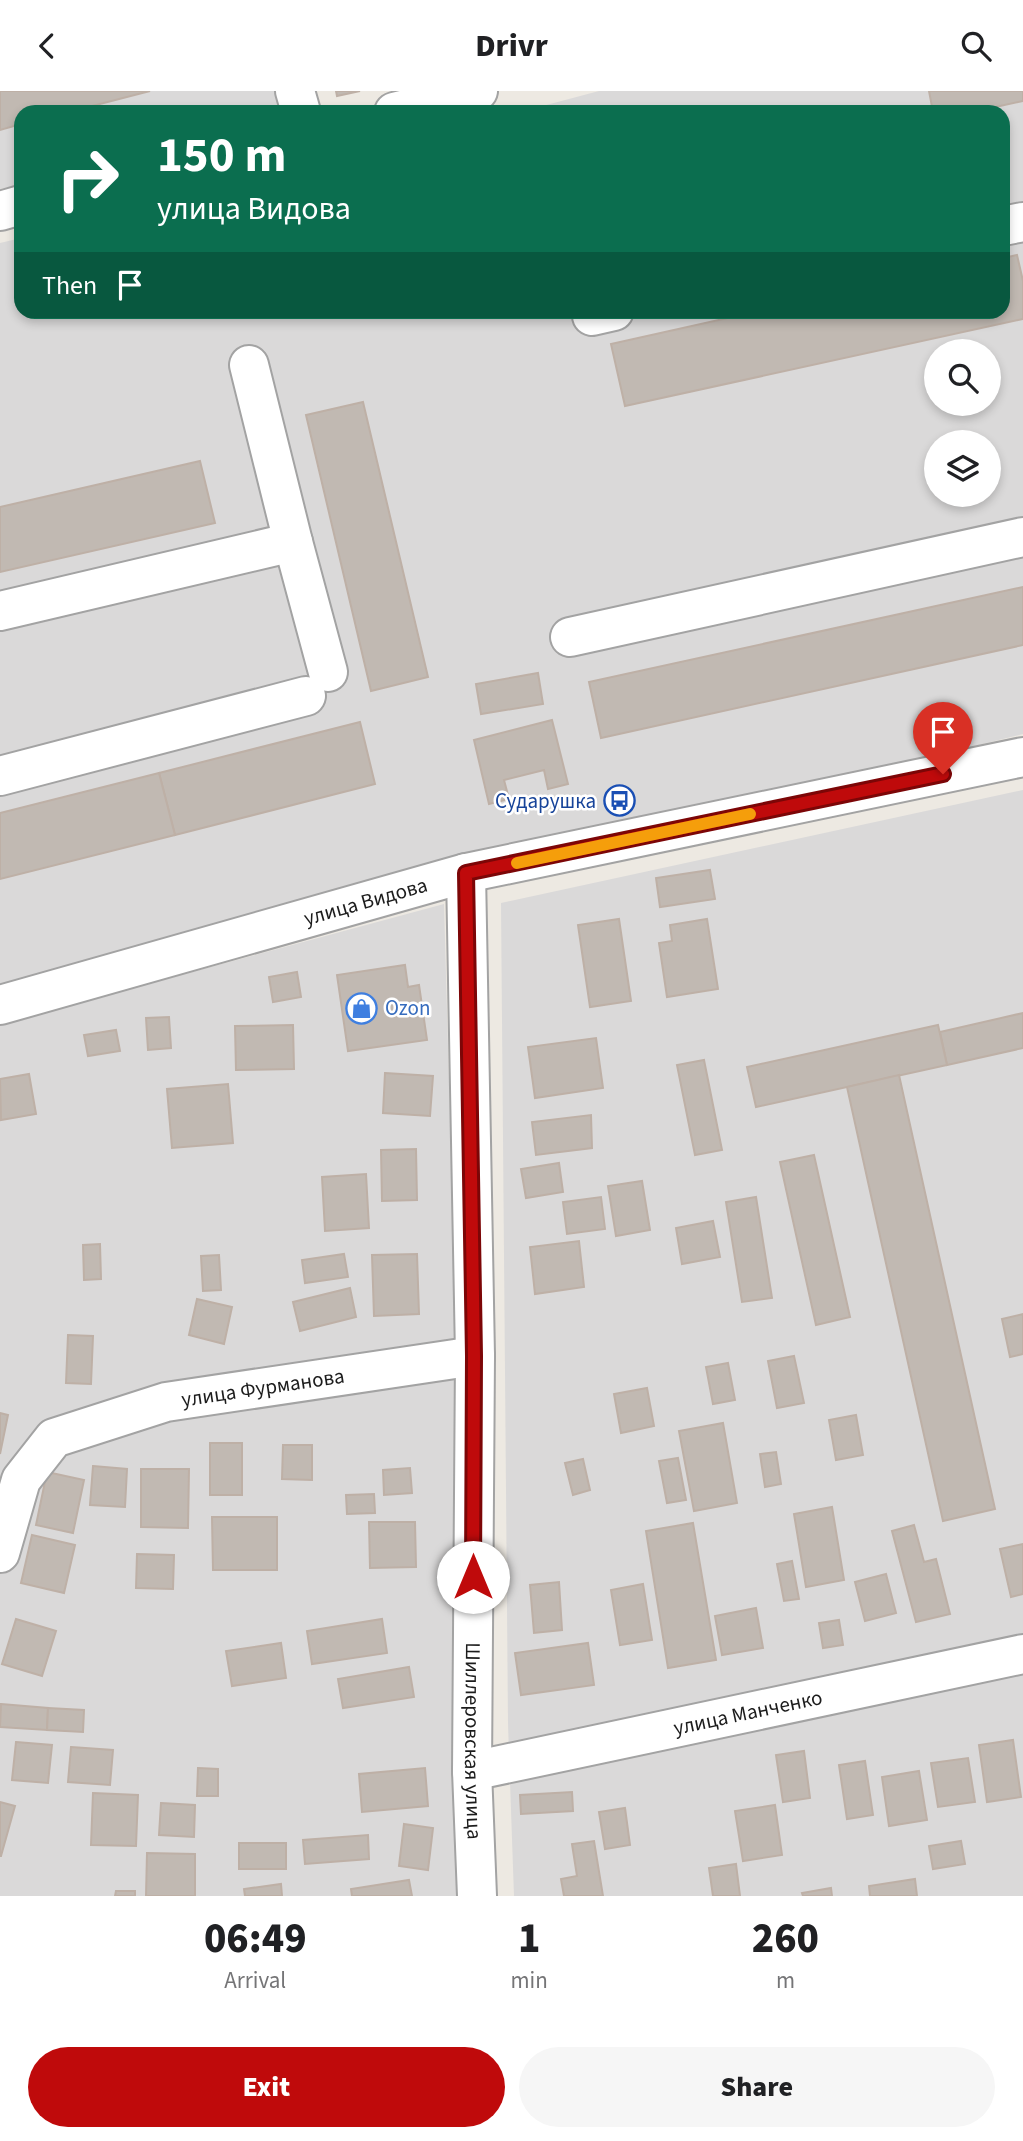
<!DOCTYPE html>
<html lang="en">
<head>
<meta charset="utf-8">
<style>
	:root { --surface:#fff; --page:#f6f6f6; --text:#202124; --muted:#757577; --accent:#bf0a0b }
	body { margin:0; font-family:"Source Sans 3",sans-serif; background:var(--page); color:var(--text); height:100vh; display:flex; flex-direction:column; font-size:26px; white-space:nowrap }
	* { box-sizing:border-box; margin:0 }
	p { font-size:23px; color:var(--muted) }
	.icon { flex:none; width:38px; height:38px; fill:none; stroke:currentColor; stroke-width:2; stroke-linecap:round; stroke-linejoin:round }
	.map { position:relative; height:1805px; overflow:hidden }
	.details { display:flex; flex-direction:column; background:var(--surface); flex:1 }
	.details>* { flex:none }
	.top-card { position:absolute; left:14px; top:14px; width:996px; height:214px; border-radius:21px; box-shadow:0 4px 10px #0003; background:#0b6e4f; color:#fff; overflow:hidden }
	.controls { position:absolute; left:924px; top:248px; display:grid; gap:14px }
	.controls a { display:grid; place-items:center; width:77px; height:77px; border-radius:50%; background:var(--surface); box-shadow:0 4px 10px #0003; font-size:35px }
	.pin { position:absolute; display:grid; place-items:center; width:60px; height:60px; color:#fff; margin:-72px -30px; border-radius:50% 50% 50% 0; rotate:-45deg; box-shadow:0 0 7px #0007 }
	.pin .icon { rotate:45deg }
	.me { position:absolute; width:77px; margin:-38px; rotate:0deg; stroke-linejoin:round; filter:drop-shadow(0 0 5px #0008) }
	.turn { display:flex; align-items:center; gap:24px; height:147px; padding:0 28px; font-size:32px }
	.turn .icon { width:91px; height:91px; stroke-width:2.5 }
	.turn b { display:block; font-size:49px; line-height:60px }
	.then { display:flex; align-items:center; height:66px; padding:0 28px; background:#0003; gap:14px; font-size:26px }
	.eta { display:flex; justify-content:space-evenly; align-items:center; height:119px; text-align:center }
	.eta b { font-size:42px; font-weight:800; line-height:49px }
	.action { display:flex; gap:14px; margin-top:auto; padding:14px 28px }
	.action a { flex:1; height:80px; border-radius:42px; background:var(--accent); color:#fff; font-size:28px; font-weight:800; line-height:80px; text-align:center }
	.action a+a { background:var(--page); color:var(--text) }
	header { display:flex; justify-content:space-between; align-items:center; height:91px; padding:0 28px; background:var(--surface); font-size:32px; font-weight:800 }
	.map>svg:first-child { display:block }
	.residential { fill:#dad9d9; fill-rule:evenodd }
	.building { fill:#c1b9b2; stroke:#beb0a6; stroke-width:2 }
	.lines { fill:none; stroke-linecap:round; stroke-linejoin:round }
	.minor-casing { stroke:#a3a3a3; stroke-width:42 }
	.minor { stroke:#fff; stroke-width:38 }
	.route-casing { stroke:#7c0607; stroke-width:18 }
	.route { stroke:#bf0a0b; stroke-width:12 }
	.slow { stroke:#f59e0b; stroke-width:12 }
	.labels { text-anchor:middle; dominant-baseline:central; stroke-width:5; stroke-linejoin:round; paint-order:stroke }
	.transit-label { font-size:21px; fill:#164399; stroke:#fff; text-anchor:end }
	.street-label { font-size:21px; fill:#1c1c1c; stroke:#fff }
	.shop-label { font-size:21px; fill:#366cbe; stroke:#fff; text-anchor:start }
</style>
</head>
<body>
<header><svg class="icon" aria-label="back" viewBox="0 0 24 24"><path d="M15 5l-7 7 7 7"/></svg>Drivr<svg class="icon" aria-label="search" viewBox="0 0 24 24"><circle cx="10" cy="10" r="6"/><path d="M15 15l6 6"/></svg></header>
<div class="map">
<svg width="1023" height="1805" viewBox="0 0 1023 1805">
	<rect width="100%" height="100%" fill="#ede9e2"/>
	<g class="residential">
		<polygon points="0,0 279,0 285,21 21,21 21,93 0,98"/>
		<path d="M599,0H1023V643L0,895V152L21,147V220H1003V21H520ZM936,261H989V313H936ZM936,352H989V404H936Z"/>
		<polygon points="1023,699 1023,1805 514,1805 508,1633 501,812"/>
		<polygon points="444,813 472,1805 0,1805 0,933"/>
	</g>
	<g class="building">
		<polygon points="0,0 150,0 69,21 21,21 21,33 0,39"/>
		<polygon points="336,0 360,0 337,5"/>
		<polygon points="929,0 1023,0 1023,10 973,21 933,21"/>
		<polygon points="1017,164 1023,190 1023,228 625,315 611,253 759,220 1003,220 1003,167"/>
		<polygon points="363,311 428,586 371,600 306,324"/>
		<polygon points="200,370 215,432 0,481 0,416"/>
		<polygon points="1023,496 1023,554 601,647 589,591"/>
		<polygon points="538,582 543,613 481,623 476,593"/>
		<polygon points="552,629 568,693 548,698 544,679 504,689 509,708 489,713 474,649"/>
		<polygon points="360,631 375,693 175,744 159,682"/>
		<polygon points="159,682 175,744 0,788 0,722"/>
		<polygon points="710,779 715,808 660,816 656,787"/>
		<polygon points="619,828 631,910 590,916 578,834"/>
		<polygon points="707,828 718,898 667,906 659,852 672,850 670,834"/>
		<polygon points="405,874 408,896 419,894 427,949 348,960 337,884"/>
		<polygon points="297,881 301,906 273,911 269,886"/>
		<polygon points="1023,922 1023,957 947,974 940,941"/>
		<polygon points="169,926 171,957 148,959 146,927"/>
		<polygon points="293,934 294,978 236,979 235,935"/>
		<polygon points="938,934 947,974 756,1016 747,976"/>
		<polygon points="116,939 120,960 88,965 84,944"/>
		<polygon points="596,947 603,997 535,1007 528,956"/>
		<polygon points="704,969 722,1059 695,1064 677,974"/>
		<polygon points="385,982 433,985 430,1025 383,1022"/>
		<polygon points="29,983 36,1023 1,1029 0,988"/>
		<polygon points="899,984 995,1418 943,1430 847,996"/>
		<polygon points="228,993 233,1052 172,1057 167,998"/>
		<polygon points="591,1024 592,1057 536,1064 532,1031"/>
		<polygon points="416,1058 417,1109 382,1110 381,1059"/>
		<polygon points="814,1064 850,1226 816,1234 780,1071"/>
		<polygon points="559,1072 563,1101 526,1107 521,1078"/>
		<polygon points="366,1083 369,1137 325,1140 322,1086"/>
		<polygon points="642,1090 650,1139 616,1145 608,1095"/>
		<polygon points="601,1106 605,1138 567,1143 563,1111"/>
		<polygon points="756,1106 772,1207 742,1211 726,1111"/>
		<polygon points="713,1130 720,1166 682,1173 676,1137"/>
		<polygon points="579,1150 584,1196 535,1203 530,1156"/>
		<polygon points="100,1153 101,1188 84,1189 83,1154"/>
		<polygon points="344,1163 348,1186 305,1192 302,1169"/>
		<polygon points="417,1163 419,1223 374,1225 372,1164"/>
		<polygon points="219,1164 221,1199 203,1200 201,1165"/>
		<polygon points="350,1197 356,1226 300,1240 293,1211"/>
		<polygon points="197,1208 232,1216 224,1253 189,1244"/>
		<polygon points="1023,1223 1023,1263 1010,1266 1002,1228"/>
		<polygon points="68,1244 93,1245 91,1293 66,1292"/>
		<polygon points="794,1265 804,1312 777,1317 768,1270"/>
		<polygon points="728,1272 735,1309 713,1313 706,1276"/>
		<polygon points="647,1297 654,1335 621,1342 614,1303"/>
		<polygon points="0,1322 8,1324 0,1363"/>
		<polygon points="856,1324 863,1364 836,1369 829,1329"/>
		<polygon points="723,1332 737,1412 694,1420 679,1340"/>
		<rect x="210" y="1352" width="32" height="52"/>
		<polygon points="283,1354 312,1354 312,1389 282,1388"/>
		<polygon points="776,1361 781,1393 765,1396 760,1363"/>
		<polygon points="678,1367 686,1409 667,1412 659,1370"/>
		<polygon points="583,1368 590,1399 573,1404 565,1372"/>
		<polygon points="93,1375 127,1378 125,1416 90,1414"/>
		<polygon points="410,1377 412,1402 384,1404 383,1379"/>
		<polygon points="141,1378 189,1378 188,1437 141,1436"/>
		<polygon points="47,1381 84,1389 73,1442 36,1434"/>
		<polygon points="374,1403 375,1422 347,1423 346,1404"/>
		<polygon points="832,1416 844,1489 806,1496 794,1423"/>
		<polygon points="212,1426 277,1426 277,1479 213,1479"/>
		<polygon points="369,1431 415,1431 416,1476 370,1477"/>
		<polygon points="693,1432 716,1569 668,1577 646,1440"/>
		<polygon points="914,1434 924,1471 936,1468 950,1523 916,1531 892,1440"/>
		<polygon points="32,1444 75,1454 64,1502 21,1492"/>
		<polygon points="1023,1453 1023,1503 1011,1506 1000,1458"/>
		<polygon points="137,1463 174,1464 173,1498 136,1497"/>
		<polygon points="792,1470 799,1508 784,1510 777,1473"/>
		<polygon points="886,1483 896,1522 865,1530 855,1491"/>
		<polygon points="559,1491 562,1539 534,1542 530,1494"/>
		<polygon points="643,1493 652,1549 620,1554 611,1499"/>
		<polygon points="756,1517 763,1557 722,1564 715,1525"/>
		<polygon points="16,1528 56,1540 42,1585 2,1573"/>
		<polygon points="382,1528 387,1562 312,1573 307,1540"/>
		<polygon points="839,1529 843,1554 823,1557 819,1532"/>
		<polygon points="281,1552 286,1587 232,1595 226,1560"/>
		<polygon points="588,1552 594,1594 521,1604 515,1562"/>
		<polygon points="409,1576 414,1606 343,1617 338,1588"/>
		<polygon points="1,1613 48,1617 47,1639 0,1636"/>
		<polygon points="48,1617 84,1619 83,1641 47,1639"/>
		<polygon points="1013,1649 1021,1706 987,1711 979,1654"/>
		<polygon points="16,1651 52,1654 48,1692 12,1689"/>
		<polygon points="71,1656 113,1659 110,1694 68,1691"/>
		<polygon points="804,1660 810,1707 783,1711 776,1664"/>
		<polygon points="968,1667 975,1711 938,1716 931,1672"/>
		<polygon points="865,1670 873,1724 847,1728 839,1674"/>
		<polygon points="198,1677 218,1678 218,1705 197,1705"/>
		<polygon points="425,1677 428,1715 362,1721 359,1683"/>
		<polygon points="919,1680 927,1729 889,1735 882,1686"/>
		<polygon points="572,1701 573,1720 521,1723 520,1704"/>
		<polygon points="93,1702 138,1704 136,1755 91,1754"/>
		<polygon points="0,1711 15,1715 1,1765 0,1765"/>
		<polygon points="161,1712 195,1714 194,1746 159,1744"/>
		<polygon points="775,1714 782,1764 743,1770 735,1720"/>
		<polygon points="625,1717 630,1754 605,1758 599,1721"/>
		<polygon points="404,1733 433,1737 428,1779 399,1775"/>
		<polygon points="368,1744 369,1768 305,1773 303,1749"/>
		<polygon points="594,1750 603,1805 564,1805 561,1788 577,1785 572,1753"/>
		<polygon points="961,1750 965,1773 933,1778 929,1755"/>
		<rect x="239" y="1752" width="47" height="26"/>
		<polygon points="147,1762 195,1763 195,1805 146,1805"/>
		<polygon points="736,1773 740,1805 713,1805 709,1777"/>
		<polygon points="915,1788 917,1805 870,1805 869,1795"/>
		<polygon points="409,1789 412,1805 352,1805 351,1798"/>
		<polygon points="281,1793 282,1805 245,1805 244,1798"/>
		<polygon points="831,1797 832,1805 803,1805 802,1802"/>
		<polygon points="116,1800 135,1800 135,1805 115,1805"/>
	</g>
	<g class="lines">
		<defs>
			<g id="minor">
				<polyline points="295,0 301,21"/>
				<polyline points="394,21 478,0"/>
				<polyline points="0,120 21,114"/>
				<polyline points="1003,135 1023,131"/>
				<polyline points="592,225 614,220"/>
				<polyline points="293,451 328,581"/>
				<polyline points="0,520 293,451 249,274"/>
				<polyline points="570,546 1023,446"/>
				<polyline points="0,685 306,605"/>
				<path id="s1" d="M466,782L475,1265L472,1680L477,1805"/>
				<path id="s2" d="M0,914L466,782L1023,666"/>
				<path id="s3" d="M0,1462L21,1389L54,1347L166,1311L475,1265"/>
				<path id="s4" d="M472,1680L1023,1563"/>
			</g>
		</defs>
		<use href="#minor" class="minor-casing"/>
		<use href="#minor" class="minor"/>
	</g>
	<g class="lines">
		<defs>
			<polyline id="route" points="473,1486 474,1265 466,782 943,683"/>
		</defs>
		<use href="#route" class="route-casing"/>
		<use href="#route" class="route"/>
		<polyline class="slow" points="517,772 750,723"/>
	</g>
	<defs>
		<symbol id="bus-ring" viewBox="-11 -11 22 22"><circle r="9.5" fill="#fff" stroke="#1a4fb4" stroke-width="1.5"/><path d="M-5-6H5V4H4V6H2V4H-2V6H-4V4H-5ZM-3.5-4V0h7V-4ZM-3.5 1.2v1.5H-2V1.2ZM2 1.2v1.5H3.5V1.2Z" fill="#1a4fb4"/></symbol>
		<symbol id="shop-ring" viewBox="-11 -11 22 22"><circle r="9.5" fill="#fff" stroke="#3f7fe0" stroke-width="1.5"/><path d="M-5-2.5h2.3a2.7 3.5 0 0 1 5.4 0H5L5.5 6h-11ZM-1.5-2.5h3a1.5 2.3 0 0 0-3 0Z" fill="#3f7fe0"/></symbol>
	</defs>
	<g fill-rule="evenodd">
		<use href="#bus-ring" x="602" y="692" width="35" height="35"/>
		<use href="#shop-ring" x="344" y="900" width="35" height="35"/>
	</g>
	<g class="labels">
		<g class="transit-label">
			<text x="596" y="710">Сударушка</text>
		</g>
		<g class="street-label">
			<text stroke="none"><textPath href="#s2" startOffset="380">улица Видова</textPath></text>
			<text stroke="none"><textPath href="#s3" startOffset="345">улица Фурманова</textPath></text>
			<text stroke="none"><textPath href="#s4" startOffset="282">улица Манченко</textPath></text>
			<text stroke="none"><textPath href="#s1" startOffset="868">Шиллеровская улица</textPath></text>
		</g>
		<g class="shop-label">
			<text x="385" y="917">Ozon</text>
		</g>
	</g>
</svg>
<div class="controls">
<a><svg class="icon" aria-label="search" viewBox="0 0 24 24"><circle cx="10" cy="10" r="6"/><path d="M15 15l6 6"/></svg></a>
<a><svg class="icon" aria-label="layers" viewBox="0 0 24 24"><path d="M12 4l9 5-9 5-9-5zM3 14l9 5 9-5"/></svg></a>
</div>
<div class="pin" style="left:943px;top:683px;background:#d93025"><svg class="icon" aria-label="arrive" viewBox="0 0 24 24"><path d="M6 21V4h12l-3 4 3 4H6"/></svg></div>
<svg class="me" style="left:473px;top:1486px" viewBox="-20 -20 40 40"><circle r="19" fill="#fff"/><path d="M0-13L10 11 0 6-10 11z" fill="#bf0a0b"/></svg>
<div class="top-card">
<div class="turn"><svg class="icon" aria-label="right" viewBox="0 0 24 24"><path d="M7 20v-9h11M14 6l5 5-5 5"/></svg><div><b>150 m</b>улица Видова</div></div>
<div class="then">Then<svg class="icon" aria-label="arrive" viewBox="0 0 24 24"><path d="M6 21V4h12l-3 4 3 4H6"/></svg></div>
</div>
</div>
<section class="details">
<div class="eta">
<div><b>06:49</b><p>Arrival</p></div>
<div><b>1</b><p>min</p></div>
<div><b>260</b><p>m</p></div>
</div>
<div class="action"><a>Exit</a><a>Share</a></div>
</section>
</body>
</html>
